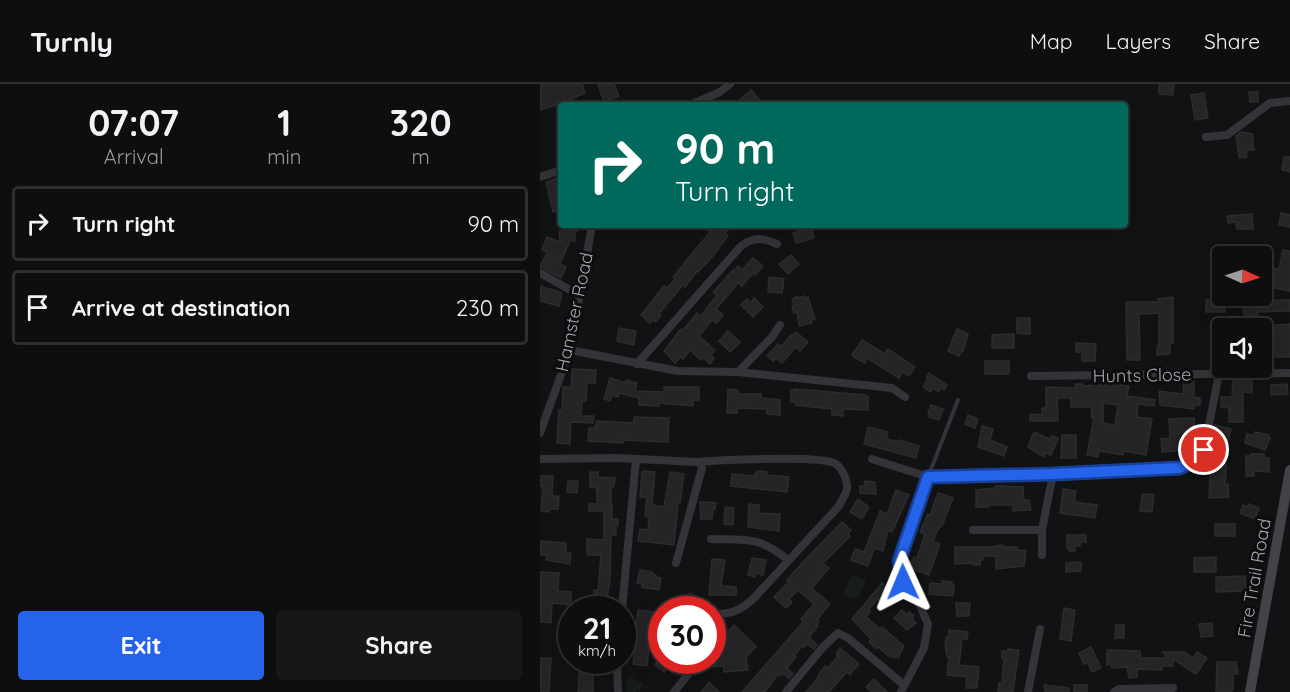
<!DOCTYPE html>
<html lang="en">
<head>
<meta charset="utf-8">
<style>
	:root { --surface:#0d0e0e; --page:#161717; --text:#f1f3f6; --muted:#9a9c9e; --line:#2d2e2e; --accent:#2563eb }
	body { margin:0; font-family:Quicksand,sans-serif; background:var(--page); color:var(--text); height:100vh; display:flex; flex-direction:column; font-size:22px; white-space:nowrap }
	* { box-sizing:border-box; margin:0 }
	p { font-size:20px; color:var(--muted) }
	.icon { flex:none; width:33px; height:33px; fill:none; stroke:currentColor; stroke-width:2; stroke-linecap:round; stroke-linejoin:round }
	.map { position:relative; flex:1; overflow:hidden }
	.side { display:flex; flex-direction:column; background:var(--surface); width:540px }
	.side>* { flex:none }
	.banner { position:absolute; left:18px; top:18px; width:570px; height:126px; border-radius:6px; box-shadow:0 6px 24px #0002,0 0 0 2px var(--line); background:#00695c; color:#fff; overflow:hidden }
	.needle { width:39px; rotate:93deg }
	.controls { position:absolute; left:672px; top:162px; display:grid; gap:12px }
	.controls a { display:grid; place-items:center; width:60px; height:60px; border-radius:6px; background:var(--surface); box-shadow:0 6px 24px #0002,0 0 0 2px var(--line); font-size:30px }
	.speed { position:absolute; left:18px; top:512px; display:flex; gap:12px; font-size:30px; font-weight:700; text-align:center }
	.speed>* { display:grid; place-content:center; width:78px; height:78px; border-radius:50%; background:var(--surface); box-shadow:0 6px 24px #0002,0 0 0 2px var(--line); line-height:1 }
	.speed small { font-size:15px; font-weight:400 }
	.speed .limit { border:9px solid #d22; background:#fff; color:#111 }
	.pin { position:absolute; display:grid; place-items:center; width:51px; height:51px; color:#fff; margin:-26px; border:3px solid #fff; border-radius:50%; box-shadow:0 2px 6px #0007 }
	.me { position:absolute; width:66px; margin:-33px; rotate:359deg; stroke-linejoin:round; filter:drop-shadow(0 0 4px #0008) }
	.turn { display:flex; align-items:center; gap:21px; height:126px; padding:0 18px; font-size:27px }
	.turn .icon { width:78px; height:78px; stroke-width:2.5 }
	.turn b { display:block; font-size:42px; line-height:51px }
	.eta { display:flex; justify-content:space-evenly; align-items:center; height:102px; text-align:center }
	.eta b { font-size:36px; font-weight:800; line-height:42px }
	.action { display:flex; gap:12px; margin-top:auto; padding:12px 18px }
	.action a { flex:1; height:69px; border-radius:6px; background:var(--accent); color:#fff; font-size:24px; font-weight:800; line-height:69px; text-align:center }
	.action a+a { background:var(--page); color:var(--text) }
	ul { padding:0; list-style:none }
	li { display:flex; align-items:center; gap:18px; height:75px; margin:0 12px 9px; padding:0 6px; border:3px solid var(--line); border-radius:6px }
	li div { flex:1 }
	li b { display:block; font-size:22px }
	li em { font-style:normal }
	header { display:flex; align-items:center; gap:36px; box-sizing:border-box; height:84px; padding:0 30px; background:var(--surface); border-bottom:2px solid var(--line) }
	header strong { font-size:28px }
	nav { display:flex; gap:33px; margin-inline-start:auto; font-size:21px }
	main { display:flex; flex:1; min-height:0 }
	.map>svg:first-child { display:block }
	.green { fill:#181d19 }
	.building { fill:#252527; stroke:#2c2c2f; stroke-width:1.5; fill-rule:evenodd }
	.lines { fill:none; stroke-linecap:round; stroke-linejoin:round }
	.lane { stroke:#333437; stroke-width:4 }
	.street { stroke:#333437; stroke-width:8 }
	.secondary { stroke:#414347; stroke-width:10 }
	.route-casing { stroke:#184099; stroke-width:15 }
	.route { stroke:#2563eb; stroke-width:10 }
	.labels { text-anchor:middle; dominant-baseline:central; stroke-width:6; stroke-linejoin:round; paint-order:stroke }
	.street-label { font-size:18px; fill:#a4a9b2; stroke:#0d0d0e }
</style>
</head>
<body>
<header>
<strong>Turnly</strong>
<nav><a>Map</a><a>Layers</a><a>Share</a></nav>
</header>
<main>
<section class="side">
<div class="eta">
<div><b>07:07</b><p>Arrival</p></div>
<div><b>1</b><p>min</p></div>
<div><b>320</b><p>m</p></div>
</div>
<ul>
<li><svg class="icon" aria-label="right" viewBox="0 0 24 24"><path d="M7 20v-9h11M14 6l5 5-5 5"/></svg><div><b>Turn right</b></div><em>90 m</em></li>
<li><svg class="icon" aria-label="arrive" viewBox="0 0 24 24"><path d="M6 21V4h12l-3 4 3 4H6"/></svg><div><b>Arrive at destination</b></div><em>230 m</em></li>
</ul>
<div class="action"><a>Exit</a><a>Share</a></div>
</section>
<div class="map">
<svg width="750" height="608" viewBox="0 0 750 608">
	<rect width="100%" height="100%" fill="#111213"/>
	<g class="green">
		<polygon points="311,491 326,496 318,515 303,511"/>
		<polygon points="89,593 103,599 100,607 97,605 96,608 86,608 88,603 85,602"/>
	</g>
	<g class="building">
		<polygon points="0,0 42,0 45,9 23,19 0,26"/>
		<polygon points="58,0 74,0 79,12 64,18"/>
		<polygon points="619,0 634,0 633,11 619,10"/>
		<polygon points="211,6 224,21 194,21"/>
		<polygon points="709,8 718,8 718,18 710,18"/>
		<polygon points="664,9 668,34 655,36 651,11"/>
		<polygon points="701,48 712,50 714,66 706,66 707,73 699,74 696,52"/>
		<polygon points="744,73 750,73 750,88 742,86"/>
		<polygon points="21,93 21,125 13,128 6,98"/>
		<polygon points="741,129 750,131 750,143 739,141"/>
		<polygon points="712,130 713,145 697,145 696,138 688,139 687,132"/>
		<polygon points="46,141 35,148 35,157 30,157 20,180 26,183 21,194 0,183 7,168 2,166 7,153 20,158 19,147 26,145 26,143"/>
		<polygon points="168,141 182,141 188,146 185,149 188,152 172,173 158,188 157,187 145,203 143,201 131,215 119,230 121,232 115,238 112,236 110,239 101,231 124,202 127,204 135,195 133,193 170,148 165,144"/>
		<polygon points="271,143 274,154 256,159 253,149"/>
		<polygon points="743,166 750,167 750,207 734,204 736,195 731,194 733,184 739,185"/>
		<polygon points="251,171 259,180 248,190 239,180"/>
		<polygon points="213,174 223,182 215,191 213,189 202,202 198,199 176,225 183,231 177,239 172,236 159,252 175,266 171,271 174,274 170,280 163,273 161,276 150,266 143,275 140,273 135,279 124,267 140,246 144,245 157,229 161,232 177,211 173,208 193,186 194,187 198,182 202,186"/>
		<polygon points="229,193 244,195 242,209 228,208"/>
		<polygon points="0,202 22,209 19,222 0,217"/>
		<polygon points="258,212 259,214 264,212 266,215 268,213 275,235 271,235 272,239 259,242 257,228 254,229 252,223 254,221 252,215"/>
		<polygon points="633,213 633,259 630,259 630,270 617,271 617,262 619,262 619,229 599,230 600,276 587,276 586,218 618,218 618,215"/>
		<polygon points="716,213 717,217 750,216 750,227 717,228 719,244 706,244 702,214"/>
		<polygon points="214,214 223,223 213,233 201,221 207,215 211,218"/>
		<rect x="666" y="216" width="19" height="12"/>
		<polygon points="477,234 490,234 490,250 477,249"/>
		<polygon points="750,240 750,273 722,273 722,242"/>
		<rect x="671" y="242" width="11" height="33"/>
		<polygon points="79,244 96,247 94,261 77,257"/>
		<polygon points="417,245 428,250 423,267 422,266 419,272 408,267"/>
		<polygon points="188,247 200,258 190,268 179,257"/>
		<polygon points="256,248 268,258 260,267 256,263 242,279 236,274 233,277 227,272 238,260 241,263 251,251 252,252"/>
		<polygon points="474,250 474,264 452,264 452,251"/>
		<polygon points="322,256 345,270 348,265 375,283 369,292 363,288 359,294 327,274 325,279 315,274 312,271"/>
		<polygon points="536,259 556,260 555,277 542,277 542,268 536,268"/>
		<rect x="445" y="277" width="24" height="13"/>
		<polygon points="32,285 56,286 55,299 47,299 46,317 42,317 41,332 54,332 53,339 31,338 30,360 17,359 19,326 22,327 23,303 31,303"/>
		<polygon points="389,289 407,301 404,306 401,304 398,308 393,304 390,308 383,303 388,295 386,294"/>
		<polygon points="70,294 85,299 86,296 97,299 95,307 124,308 124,303 159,303 159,316 153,316 153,322 119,319 119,322 99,321 99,314 79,309 78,313 72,311 70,317 64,315"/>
		<polygon points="712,295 712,309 703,308 703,338 689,338 689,324 681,323 681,313 692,313 693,296"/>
		<polygon points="644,298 654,298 654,313 660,314 660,321 654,321 654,325 620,321 619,307 643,310"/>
		<path d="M535,300H543V302L576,300L589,302L587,312L615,316L614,322L598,320L597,333L612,335L606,371L584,367L583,371L559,367L558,373L547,371L554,334H552L551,323H531V314H517L518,337H490V330L502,331V324H506V303L536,304ZM563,319L578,321L575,341L563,339Z"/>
		<polygon points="747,300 748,310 731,311 731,301"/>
		<polygon points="188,305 198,306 198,310 221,310 221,314 240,316 240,331 227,330 227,325 197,324 197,329 187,329"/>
		<polygon points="255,305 325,311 328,313 328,326 303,325 303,332 292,331 292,325 255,321 255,318 251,318 251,306 255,306"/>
		<polygon points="391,321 403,325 399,336 389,333 390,331 388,330"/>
		<polygon points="428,331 438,335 435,344 425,340"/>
		<polygon points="94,333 129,334 128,358 83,356 83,359 48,357 49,344 54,345 57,337 94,339"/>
		<polygon points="654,334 655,348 649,348 649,366 622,368 621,355 630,354 629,335"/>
		<polygon points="675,341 691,345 688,356 673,352"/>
		<polygon points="442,342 453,345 450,356 467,363 464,372 438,363"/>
		<polygon points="328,343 348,348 346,355 360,358 360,356 379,362 376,374 324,360"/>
		<polygon points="494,348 510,355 512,352 518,354 511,371 505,369 504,373 488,363"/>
		<polygon points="715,348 729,351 728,354 730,354 725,366 705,359 707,350 714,352"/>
		<polygon points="522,351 536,351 536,374 521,374"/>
		<polygon points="671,368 687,369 685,401 688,400 689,413 669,414"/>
		<polygon points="711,370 724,370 724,374 729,374 729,388 714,387 714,392 706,392 706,372 710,372"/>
		<polygon points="102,387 115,388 112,421 124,423 130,388 144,390 140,419 138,419 134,461 98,457 100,445 108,446 109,434 105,431 107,413 100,413"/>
		<polygon points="219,387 227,388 227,391 249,393 247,408 191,402 192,390 215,392 215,389"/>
		<polygon points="50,388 58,388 58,393 75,394 74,402 71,404 71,421 72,421 72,435 78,435 78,442 76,442 76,451 71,451 70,495 66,522 54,522 54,506 58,506 61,471 47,471 47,455 64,456 64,427 49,427 49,420 57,420 57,404 50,403"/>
		<polygon points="0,392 13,392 12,412 19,412 18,425 10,425 9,428 1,427 3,402 0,402"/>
		<polygon points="28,397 38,397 37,409 27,408"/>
		<polygon points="325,397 335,398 336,410 320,409 320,402 324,402"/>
		<polygon points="456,402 483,403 484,416 489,416 491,426 473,427 473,421 448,421 448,423 436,423 436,406 456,404"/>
		<polygon points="523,405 536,407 534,418 557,421 555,434 520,429"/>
		<polygon points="356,406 369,411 352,448 348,446 343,467 334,464 328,482 311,476 315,465 324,468 340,427 347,430"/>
		<polygon points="398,409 413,414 402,442 398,445 393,457 400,460 389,491 372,485 373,480 371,479 374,473 377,474 385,450 380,448 388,430 390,431"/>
		<polygon points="602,410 614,411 612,428 600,427"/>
		<polygon points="318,415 329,423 322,435 310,428"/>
		<polygon points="160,418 176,419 175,425 173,425 172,435 161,435"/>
		<polygon points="209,420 219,421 219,429 240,430 239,447 208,443"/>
		<polygon points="709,420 719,424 715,435 700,429 703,421 708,423"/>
		<polygon points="185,423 194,424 193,441 184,440"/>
		<polygon points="302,438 311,446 308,450 310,452 283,479 289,484 272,504 290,520 277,536 279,538 276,541 278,542 269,553 277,561 274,565 267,560 264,563 263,561 254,572 256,573 247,584 253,590 249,595 243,589 240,592 238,590 225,608 202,608 263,538 261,535 274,520 258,506 249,515 252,518 246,524 234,513 249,498 247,496 263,478"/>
		<rect x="675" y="440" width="20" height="12"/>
		<polygon points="527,451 546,451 546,458 540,458 540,462 535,462 535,467 529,467 529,464 527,464"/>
		<polygon points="0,457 26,459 26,469 31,469 30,480 6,476 7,471 0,471"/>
		<polygon points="463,461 463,463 477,463 477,466 486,466 484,482 456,485 456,472 443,472 443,476 440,476 440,481 433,481 433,479 415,480 415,463 455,463 455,462"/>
		<polygon points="676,473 676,488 654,488 654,474"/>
		<polygon points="212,474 226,476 223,491 216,489 215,493 208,491"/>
		<polygon points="172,475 185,476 181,502 196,503 196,511 169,511"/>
		<polygon points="541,478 541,487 526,488 526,479"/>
		<polygon points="100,486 112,488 112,490 116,491 116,493 121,494 119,506 102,503 102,500 97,499"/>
		<polygon points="0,488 19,489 18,507 31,508 31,521 12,519 11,539 0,538"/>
		<polygon points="705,492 706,507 676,508 676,493"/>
		<polygon points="402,497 412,498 412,501 414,501 413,512 389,510 390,499 402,500"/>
		<polygon points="342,499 346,503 344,505 353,513 346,521 338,515 328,526 330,528 326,533 340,545 342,543 364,562 358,574 356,572 354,574 351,572 350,573 338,563 336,565 329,558 331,555 312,535"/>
		<polygon points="150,509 163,518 158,525 149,525 142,520"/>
		<polygon points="416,519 430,519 429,532 417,532"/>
		<polygon points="524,524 535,526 531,557 520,555"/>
		<polygon points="98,526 122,529 122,544 111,543 107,582 93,580 95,560 93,560"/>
		<polygon points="362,526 366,530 369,528 374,532 372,535 376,539 367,546 354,534"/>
		<polygon points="672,539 673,552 661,553 659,540"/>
		<polygon points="194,541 216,563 206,573 208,586 184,588 184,582 171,583 172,552 178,558"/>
		<polygon points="576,541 584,541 584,554 575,554"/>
		<polygon points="409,546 428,548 427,555 422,555 419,581 439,583 437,604 426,604 427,593 407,591 409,573 407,573 405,560 406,553 409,553"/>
		<polygon points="551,563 561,584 552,588 548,579 544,580 539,569"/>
		<polygon points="300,564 319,580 310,591 307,588 289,608 266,608 275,598 281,587 286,582 288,584 298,572 296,570"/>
		<polygon points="468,565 479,566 473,608 458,608 459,599 462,599 464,575 462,574 462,567 468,567"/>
		<polygon points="567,566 600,567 601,574 625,574 625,570 622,568 644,568 653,574 657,568 667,574 656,590 633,575 633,582 622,582 622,586 597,585 597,593 589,594 587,583 572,584 571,579 567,581"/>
		<polygon points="0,574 11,574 9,608 0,608"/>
		<polygon points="40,576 57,576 57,583 53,585 53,608 38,608"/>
		<polygon points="119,576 133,576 124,588 115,581"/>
		<polygon points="677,578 696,578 698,590 693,590 693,605 691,608 676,608"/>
		<polygon points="334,595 347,608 331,608 326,603"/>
		<polygon points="169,598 179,608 161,608"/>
		<polygon points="504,601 529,604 529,608 505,608"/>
		<rect x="534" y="601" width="13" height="7"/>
	</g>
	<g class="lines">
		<polyline class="lane" points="388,393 418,316"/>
		<g class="street">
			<polyline points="150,21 180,8 190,0"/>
			<polyline points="666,53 687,51 730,19 750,17"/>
			<polyline points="0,93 21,86"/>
			<polyline points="0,189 39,211"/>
			<polyline points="30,266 138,287 198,288 352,304 365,313"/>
			<path d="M97,280L201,162C215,152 223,154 237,160"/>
			<polyline points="198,288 232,253 240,241"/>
			<polyline points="491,292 750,289"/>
			<polyline points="0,349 30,266 52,141"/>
			<polyline points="0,375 76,374 157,378 161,380 162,384 136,479"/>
			<path d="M332,375L388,393L513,390L639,384C650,380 659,377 664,366L679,290"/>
			<path d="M157,378C179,376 283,371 296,380C303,385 308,398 307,405C306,411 301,417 299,422L213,515C202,525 194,529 179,530"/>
			<polyline points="433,446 502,446 513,390"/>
			<path d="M171,455C207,456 219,452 248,476"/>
			<polyline points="502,471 502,446"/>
			<polyline points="82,525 96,375"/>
			<polyline points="77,576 78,608"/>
			<polyline points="134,608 150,588"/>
			<polyline points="246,608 283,563 298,549 308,554 364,601"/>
			<polyline points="361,608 384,564 388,540 380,522 363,498 359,477 388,393"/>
			<polyline points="488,608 500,545"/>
			<polyline points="574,608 579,605 633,604"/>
		</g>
		<polyline class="secondary" points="710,608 750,386"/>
	</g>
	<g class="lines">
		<defs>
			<path id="route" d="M363,498L359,477L388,393L513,390L639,384C650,380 659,377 664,366"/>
		</defs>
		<use href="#route" class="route-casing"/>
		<use href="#route" class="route"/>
	</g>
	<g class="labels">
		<g class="street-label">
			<text transform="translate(34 228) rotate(-78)">Hamster Road</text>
			<text transform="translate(602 291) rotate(-1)">Hunts Close</text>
			<text transform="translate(714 494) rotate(-80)">Fire Trail Road</text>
		</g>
	</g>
</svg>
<div class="controls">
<a><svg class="needle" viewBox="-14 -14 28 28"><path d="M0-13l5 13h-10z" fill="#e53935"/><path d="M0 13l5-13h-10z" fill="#9a9c9e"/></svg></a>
<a><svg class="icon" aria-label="sound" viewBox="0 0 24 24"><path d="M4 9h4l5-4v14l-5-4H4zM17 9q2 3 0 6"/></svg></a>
</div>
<div class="speed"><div>21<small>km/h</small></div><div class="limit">30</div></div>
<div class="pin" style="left:664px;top:366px;background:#d93025"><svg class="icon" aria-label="arrive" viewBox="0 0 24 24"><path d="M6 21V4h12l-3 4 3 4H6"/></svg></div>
<svg class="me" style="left:363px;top:498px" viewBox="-20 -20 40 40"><path d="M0-17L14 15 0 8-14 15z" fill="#2563eb" stroke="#fff" stroke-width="4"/></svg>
<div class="banner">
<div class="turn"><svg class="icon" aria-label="right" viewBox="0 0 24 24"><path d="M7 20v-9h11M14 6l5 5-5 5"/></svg><div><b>90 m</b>Turn right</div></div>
</div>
</div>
</main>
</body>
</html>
